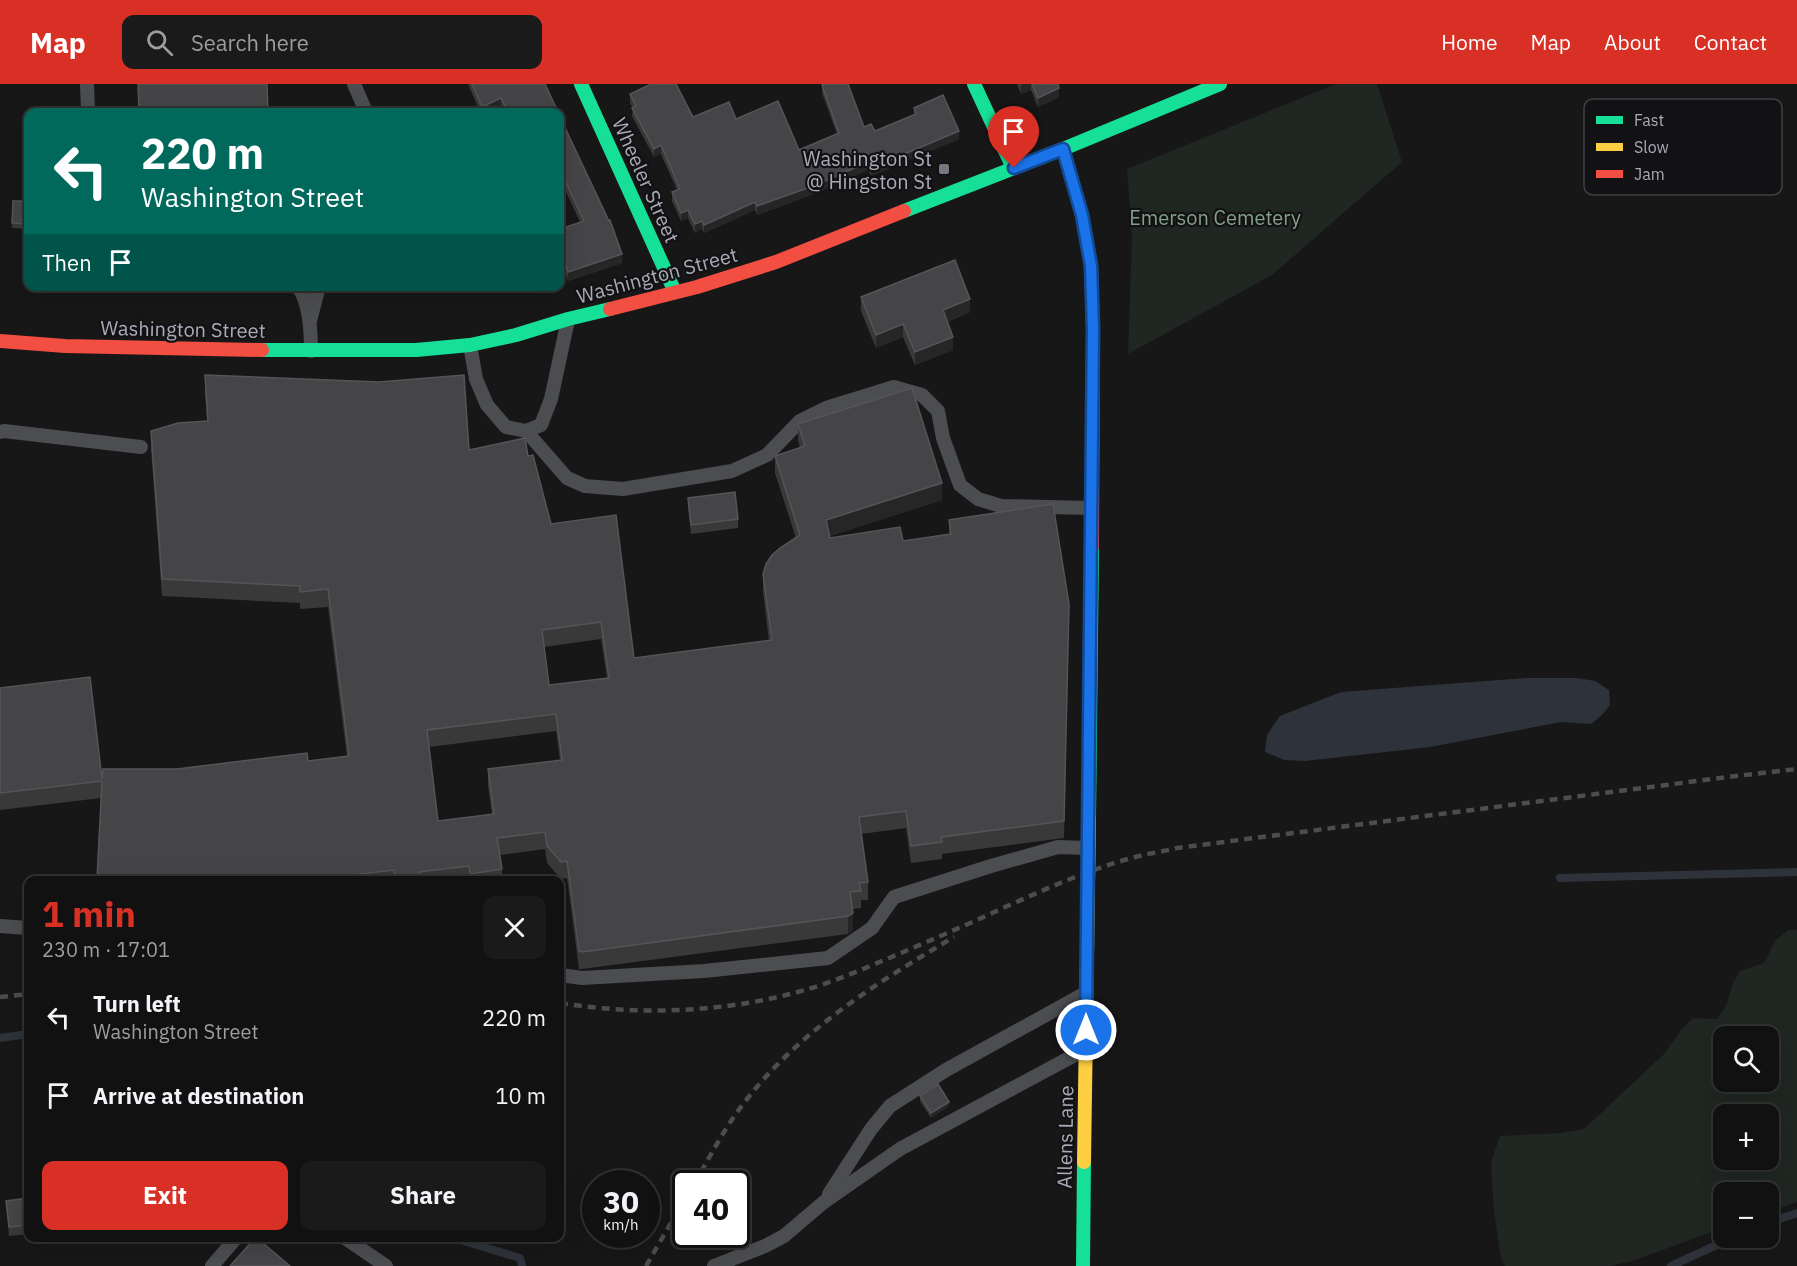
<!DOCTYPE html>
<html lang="en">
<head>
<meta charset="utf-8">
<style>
	:root { --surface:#111; --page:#1a1a1a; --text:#f1f3f6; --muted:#9c9d9f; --line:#303131; --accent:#d93025 }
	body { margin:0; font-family:"IBM Plex Sans",sans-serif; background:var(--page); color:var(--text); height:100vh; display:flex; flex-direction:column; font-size:22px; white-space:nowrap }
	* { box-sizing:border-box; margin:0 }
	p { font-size:20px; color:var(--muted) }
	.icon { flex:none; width:33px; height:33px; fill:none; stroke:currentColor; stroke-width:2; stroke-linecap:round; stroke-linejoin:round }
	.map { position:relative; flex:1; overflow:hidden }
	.details { position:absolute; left:24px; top:792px; width:540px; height:366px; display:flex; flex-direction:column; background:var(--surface); border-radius:12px; box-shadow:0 6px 24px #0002,0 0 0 2px var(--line) }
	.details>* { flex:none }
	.banner { position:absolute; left:24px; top:24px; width:540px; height:183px; border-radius:12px; box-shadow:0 6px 24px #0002,0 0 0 2px var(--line); background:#00695c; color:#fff; overflow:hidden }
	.fabs { position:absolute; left:1713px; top:942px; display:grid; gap:12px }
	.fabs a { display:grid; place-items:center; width:66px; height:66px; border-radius:12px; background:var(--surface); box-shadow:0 6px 24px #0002,0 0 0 2px var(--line); font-size:30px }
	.speed { position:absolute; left:582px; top:1086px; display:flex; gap:12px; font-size:30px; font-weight:700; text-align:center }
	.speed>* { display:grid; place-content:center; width:78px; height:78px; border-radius:50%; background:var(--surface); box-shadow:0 6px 24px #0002,0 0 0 2px var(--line); line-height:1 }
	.speed small { font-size:15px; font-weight:400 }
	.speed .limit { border:3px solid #111; border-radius:9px; background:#fff; color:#111 }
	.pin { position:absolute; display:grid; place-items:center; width:51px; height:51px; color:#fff; margin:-62px -26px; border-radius:50% 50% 50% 0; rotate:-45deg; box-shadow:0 0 6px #0007 }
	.pin .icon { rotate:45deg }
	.me { position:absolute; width:66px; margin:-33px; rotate:0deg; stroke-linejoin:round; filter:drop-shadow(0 0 4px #0008) }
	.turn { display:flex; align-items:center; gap:21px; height:126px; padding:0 18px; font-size:27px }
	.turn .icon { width:78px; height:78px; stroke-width:2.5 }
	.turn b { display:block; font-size:42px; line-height:51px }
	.then { display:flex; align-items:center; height:57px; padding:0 18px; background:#0003; gap:12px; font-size:22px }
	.round { display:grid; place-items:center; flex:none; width:63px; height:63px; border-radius:12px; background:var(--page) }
	.overview { display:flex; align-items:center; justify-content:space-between; height:102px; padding:0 18px }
	h1 { font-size:36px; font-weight:800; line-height:45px; color:var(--accent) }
	.action { display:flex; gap:12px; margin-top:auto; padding:12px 18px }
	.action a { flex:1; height:69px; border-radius:12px; background:var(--accent); color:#fff; font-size:24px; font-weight:800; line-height:69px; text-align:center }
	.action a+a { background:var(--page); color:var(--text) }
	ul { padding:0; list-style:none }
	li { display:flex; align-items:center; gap:18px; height:78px; padding:0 18px }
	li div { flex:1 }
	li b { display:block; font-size:22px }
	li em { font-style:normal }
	header { display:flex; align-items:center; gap:36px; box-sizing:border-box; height:84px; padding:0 30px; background:var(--accent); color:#fff }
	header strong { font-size:28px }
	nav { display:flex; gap:33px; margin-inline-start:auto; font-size:21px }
	.search { width:420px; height:54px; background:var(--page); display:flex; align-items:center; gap:15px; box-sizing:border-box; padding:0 21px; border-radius:12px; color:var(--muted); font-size:22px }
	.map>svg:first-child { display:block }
	.green { fill:#202621; fill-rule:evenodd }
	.water { fill:#2e323a }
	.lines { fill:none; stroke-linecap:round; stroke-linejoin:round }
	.stream { stroke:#2e323a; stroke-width:8 }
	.lane { stroke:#4c4d50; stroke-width:14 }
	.fast { stroke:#16e098; stroke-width:14 }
	.slow { stroke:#ffcf43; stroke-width:14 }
	.jam { stroke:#f24e42; stroke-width:14 }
	.rail { stroke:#4c4d50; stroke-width:4.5; stroke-dasharray:8 6; stroke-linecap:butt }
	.wall { fill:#39393a; fill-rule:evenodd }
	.shaded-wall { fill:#262627 }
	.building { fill:#454548; stroke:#555559; stroke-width:1.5; fill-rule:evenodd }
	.route-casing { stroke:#114b97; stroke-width:15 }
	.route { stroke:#1a73e8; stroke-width:10 }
	.poi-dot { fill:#77777f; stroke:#121113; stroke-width:2 }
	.labels { text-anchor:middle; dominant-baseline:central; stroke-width:4.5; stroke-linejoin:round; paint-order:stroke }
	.poi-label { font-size:20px; fill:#aaabb7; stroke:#121113; text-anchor:end }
	.street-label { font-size:20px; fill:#aaabb7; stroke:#121113 }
	.park-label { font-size:20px; fill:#82a08a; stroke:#121113 }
	.key { fill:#121113; stroke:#403f44; stroke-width:1.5 }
	.key-label { font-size:16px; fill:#aaabb7 }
</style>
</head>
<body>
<header>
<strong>Map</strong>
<div class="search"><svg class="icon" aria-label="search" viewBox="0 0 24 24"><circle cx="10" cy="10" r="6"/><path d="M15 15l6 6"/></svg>Search here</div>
<nav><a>Home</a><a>Map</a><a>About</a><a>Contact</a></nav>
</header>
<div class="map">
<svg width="1797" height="1182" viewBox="0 0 1797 1182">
	<rect width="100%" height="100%" fill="#171717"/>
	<g class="green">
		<polygon points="1336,0 1377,0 1402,78 1272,191 1128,270 1132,153 1127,85"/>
		<path d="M1788,846H1797V1118L1769,1128L1768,1108H1724L1723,1144L1632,1177L1610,1182H1505L1501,1174L1494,1128L1491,1078L1500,1052L1561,1049L1584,1045L1664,970L1682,945L1693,934L1717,935L1727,920L1732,901L1740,887L1764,879L1775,857ZM1724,952H1768V998H1724ZM1724,1030H1768V1076H1724Z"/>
	</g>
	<polygon class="water" points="1526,594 1577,594 1595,597 1609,606 1610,621 1603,630 1591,640 1561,638 1430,663 1305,677 1284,676 1265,668 1267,651 1280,632 1341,608"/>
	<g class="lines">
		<g class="stream">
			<polyline points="1560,794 1797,788"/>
			<polyline points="0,954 28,950"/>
			<polyline points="1768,1139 1797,1129"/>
			<polyline points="454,1154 520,1174 522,1182"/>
			<polyline points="1671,1182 1732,1154"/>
		</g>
		<g class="lane">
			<polyline points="87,0 88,28"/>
			<polyline points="354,0 366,28"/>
			<path d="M297,202C310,217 311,248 311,267"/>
			<polyline points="310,237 319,202"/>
			<polyline points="470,261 476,295 487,321 506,343 526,347 541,341 551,315 568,236"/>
			<polyline points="526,347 567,394 585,402 623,405 732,387 767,371 800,337 826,324 894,303 922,311 938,327 943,354 960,401 978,415 1001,422 1092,424"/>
			<polyline points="0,348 4,347 141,363"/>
			<polyline points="0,842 28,844"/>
			<polyline points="560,891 582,894 704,887 828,874 872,844 894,813 991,782 1058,763 1088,764"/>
			<polyline points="829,1110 871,1045 890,1022 946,986 1084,910"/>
			<polyline points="345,1154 386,1182"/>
			<polyline points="212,1182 236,1154"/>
			<polyline points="714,1182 765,1162 784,1152 824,1118 900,1065 1084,966"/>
		</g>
		<g class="fast">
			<polyline points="581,0 675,208"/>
			<polyline points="974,0 1013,84"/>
			<polyline points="904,127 1063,65 1220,0"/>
			<polyline points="262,266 416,266 470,261 516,251 568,235 610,225"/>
			<polyline points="1089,735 1092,463"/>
			<polyline points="1083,1182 1084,1078"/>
		</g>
		<polyline class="slow" points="1084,1078 1089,735"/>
		<g class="jam">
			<polyline points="1063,65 1082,131 1091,182 1093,246 1092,463"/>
			<polyline points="610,225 697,203 776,178 904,127"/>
			<polyline points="0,257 65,262 262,266"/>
		</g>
		<g class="rail">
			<polyline points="0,913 28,910"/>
			<path d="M560,919C635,931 716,929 790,910C828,901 865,884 901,869C936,854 971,839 1005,823C1046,805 1085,787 1128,775C1144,770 1161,768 1177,764L1728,693L1797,685"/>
			<path d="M694,1100C711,1071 726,1041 747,1015C802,945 878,898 954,853"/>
			<polyline points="646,1182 686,1113"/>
		</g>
	</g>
	<g class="wall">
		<polygon points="468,0 545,0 558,28 504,28 501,22 488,28 480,28"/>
		<polygon points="1017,0 1058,0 1059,13 1038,23 1031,6 1021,10"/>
		<polygon points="822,1 864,43 875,47 914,31 914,24 959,55 871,92 868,86 816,109 757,131 755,126 704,149 702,145 695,149 688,134 681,137 672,117 672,108 677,106 661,70 654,73 632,32 633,24 630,19 630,10 693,33 736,35 799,66 837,50 822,9"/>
		<polygon points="560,33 622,179 568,197 564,185 560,186 580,138 560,95"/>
		<polygon points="13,117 28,117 28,145 12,144"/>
		<polygon points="861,213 970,228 947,238 953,266 915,281 903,253 876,264 861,227"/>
		<path d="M205,291L469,366L528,372L551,440L634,574L769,557L763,508V490L796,454L775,389V372L800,364L798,357V340L942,416L830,452V454L903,457L949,450V436L1069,520L1064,754L942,770V775L911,779L906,744L861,750L868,798V816H861V824L852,825L853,846L848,850L582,885H579L567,794L561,795L547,779L545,765L500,771L502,785V796H97L101,714L0,726V604L102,695L177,685L308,677L347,673L328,523L300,525V519L162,512L151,365V347L207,337L205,308ZM601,555L607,594L549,601L544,563ZM556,647L560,676L488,685V702L492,730L438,737L429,663Z"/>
		<polygon points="688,414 738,435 738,444 691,450 688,423"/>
		<polygon points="920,1012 949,1022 931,1034 920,1017"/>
		<polygon points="28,1114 28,1150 9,1152 6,1117"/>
	</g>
	<g class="shaded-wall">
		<polygon points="1023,0 1031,0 1031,6 1021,10 1021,1"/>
		<polygon points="1059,4 1059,13 1038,23 1038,14"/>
		<polygon points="501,14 501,22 488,28 482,28 482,23"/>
		<polygon points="959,47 959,55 871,92 871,84"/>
		<polygon points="661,61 661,70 654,73 654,65"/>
		<polygon points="868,78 868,86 816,109 757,131 757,122"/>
		<polygon points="755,118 755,126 704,149 704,141"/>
		<polygon points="688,126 688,134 681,137 681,129"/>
		<polygon points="702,137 702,145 695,149 695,140"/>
		<polygon points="622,170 622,179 568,197 568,188"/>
		<polygon points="564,176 564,185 560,186 560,177"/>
		<polygon points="489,202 505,202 489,207"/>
		<polygon points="970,215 970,228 943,239 943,226"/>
		<polygon points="903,240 903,253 876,264 876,251"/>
		<polygon points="953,253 953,266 915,281 915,268"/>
		<polygon points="942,399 942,416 826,453 826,436"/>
		<polygon points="853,829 853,846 848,850 848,832"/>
		<polygon points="949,1018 949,1022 931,1034 931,1029"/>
	</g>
	<g class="building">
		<polygon points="138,0 267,0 268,28 139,28"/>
		<polygon points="472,0 545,0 558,28 508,28 501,14 482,23"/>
		<polygon points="651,0 676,0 693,33 729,18 736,35 778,17 799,66 839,49 822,1 824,0 848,0 864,43 871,40 875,47 916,30 914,24 943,11 959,47 871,84 868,78 816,101 757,122 755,118 704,141 702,137 695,140 688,126 681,129 672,108 680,105 661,61 654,65 632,24 636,22 630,10"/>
		<polygon points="1032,0 1058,0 1059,4 1038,14"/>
		<polygon points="560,33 609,137 610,136 622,170 568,188 564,176 560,177 560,145 584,137 560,86"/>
		<polygon points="13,117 28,117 28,140 12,139"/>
		<polygon points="955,176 970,215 943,226 953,253 915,268 903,240 876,251 861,213"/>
		<path d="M205,291L379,298L464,291L469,366L525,354L528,372L533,371L551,440L616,431L634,574L772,556L763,490L766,480L772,471L780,464L800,451L775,372L805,362L798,340L912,304L942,399L826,436L830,454L900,443L903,457L951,450L949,436L1053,420L1069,520L1064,737L941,753L942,758L911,762L906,727L859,733L868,798L859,799L861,807L850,808L853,829L848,832L582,868L579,867L567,777L561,778L547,762L545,748L497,754L502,785L470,790L469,782L419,788L421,796H395L394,786L308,796H97L102,697L0,709V604L90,593L102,695L103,685H177L307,669L308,677L349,672L328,505L300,508V502L162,495L151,347L178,339L208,337ZM601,538L609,594L549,601L542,546ZM556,630L562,676L488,685L494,730L438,737L427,646Z"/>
		<polygon points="735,408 738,435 691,441 688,414"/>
		<polygon points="938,1000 949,1018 931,1029 920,1012"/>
		<polygon points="28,1114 28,1141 9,1143 6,1117"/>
		<polygon points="255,1154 257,1154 290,1182 230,1182"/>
	</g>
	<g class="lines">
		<defs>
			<polyline id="route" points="1014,84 1063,65 1082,131 1091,182 1093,246 1086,946"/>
		</defs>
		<use href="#route" class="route-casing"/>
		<use href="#route" class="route"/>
	</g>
	<rect class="poi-dot" x="938" y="79" width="12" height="12" rx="3"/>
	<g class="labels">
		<g class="poi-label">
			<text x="932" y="74">Washington St<tspan x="932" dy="23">@ Hingston St</tspan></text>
		</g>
		<g class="street-label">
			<text transform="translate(646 96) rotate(66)">Wheeler Street</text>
			<text transform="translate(657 191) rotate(-15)">Washington Street</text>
			<text transform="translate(183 245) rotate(1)">Washington Street</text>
			<text transform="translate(1065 1053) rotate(-89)">Allens Lane</text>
		</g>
		<g class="park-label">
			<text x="1215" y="133">Emerson Cemetery</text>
		</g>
	</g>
	<rect x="1584" y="15" width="198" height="96" rx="9" class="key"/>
	<rect x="1596" y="32" width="27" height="8" fill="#16e098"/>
	<rect x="1596" y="59" width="27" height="8" fill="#ffcf43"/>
	<rect x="1596" y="86" width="27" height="8" fill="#f24e42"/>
	<g class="key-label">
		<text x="1634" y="42">Fast</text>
		<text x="1634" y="69">Slow</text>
		<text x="1634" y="96">Jam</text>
	</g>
</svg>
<div class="fabs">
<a><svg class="icon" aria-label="search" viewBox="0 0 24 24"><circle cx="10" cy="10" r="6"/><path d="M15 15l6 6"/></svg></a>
<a>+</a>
<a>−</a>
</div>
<div class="speed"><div>30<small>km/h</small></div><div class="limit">40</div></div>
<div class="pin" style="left:1014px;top:84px;background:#d93025"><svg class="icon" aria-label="arrive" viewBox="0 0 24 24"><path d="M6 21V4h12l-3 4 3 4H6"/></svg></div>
<svg class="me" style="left:1086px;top:946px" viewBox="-20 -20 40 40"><circle r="17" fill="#1a73e8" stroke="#fff" stroke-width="3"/><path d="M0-11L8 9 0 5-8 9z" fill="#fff"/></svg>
<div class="banner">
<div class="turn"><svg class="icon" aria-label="left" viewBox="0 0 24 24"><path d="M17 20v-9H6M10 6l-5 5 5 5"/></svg><div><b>220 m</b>Washington Street</div></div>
<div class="then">Then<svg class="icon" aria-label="arrive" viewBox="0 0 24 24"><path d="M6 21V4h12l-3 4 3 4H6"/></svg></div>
</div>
<section class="details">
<div class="overview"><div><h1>1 min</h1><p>230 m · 17:01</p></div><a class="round"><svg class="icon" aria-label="close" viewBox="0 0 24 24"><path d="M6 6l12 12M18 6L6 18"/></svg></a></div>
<ul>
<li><svg class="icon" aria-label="left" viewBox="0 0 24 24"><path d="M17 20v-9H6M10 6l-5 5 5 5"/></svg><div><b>Turn left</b><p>Washington Street</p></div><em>220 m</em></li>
<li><svg class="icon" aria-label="arrive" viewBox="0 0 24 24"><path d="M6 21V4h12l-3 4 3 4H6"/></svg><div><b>Arrive at destination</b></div><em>10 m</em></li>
</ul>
<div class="action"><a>Exit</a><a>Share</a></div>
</section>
</div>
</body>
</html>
